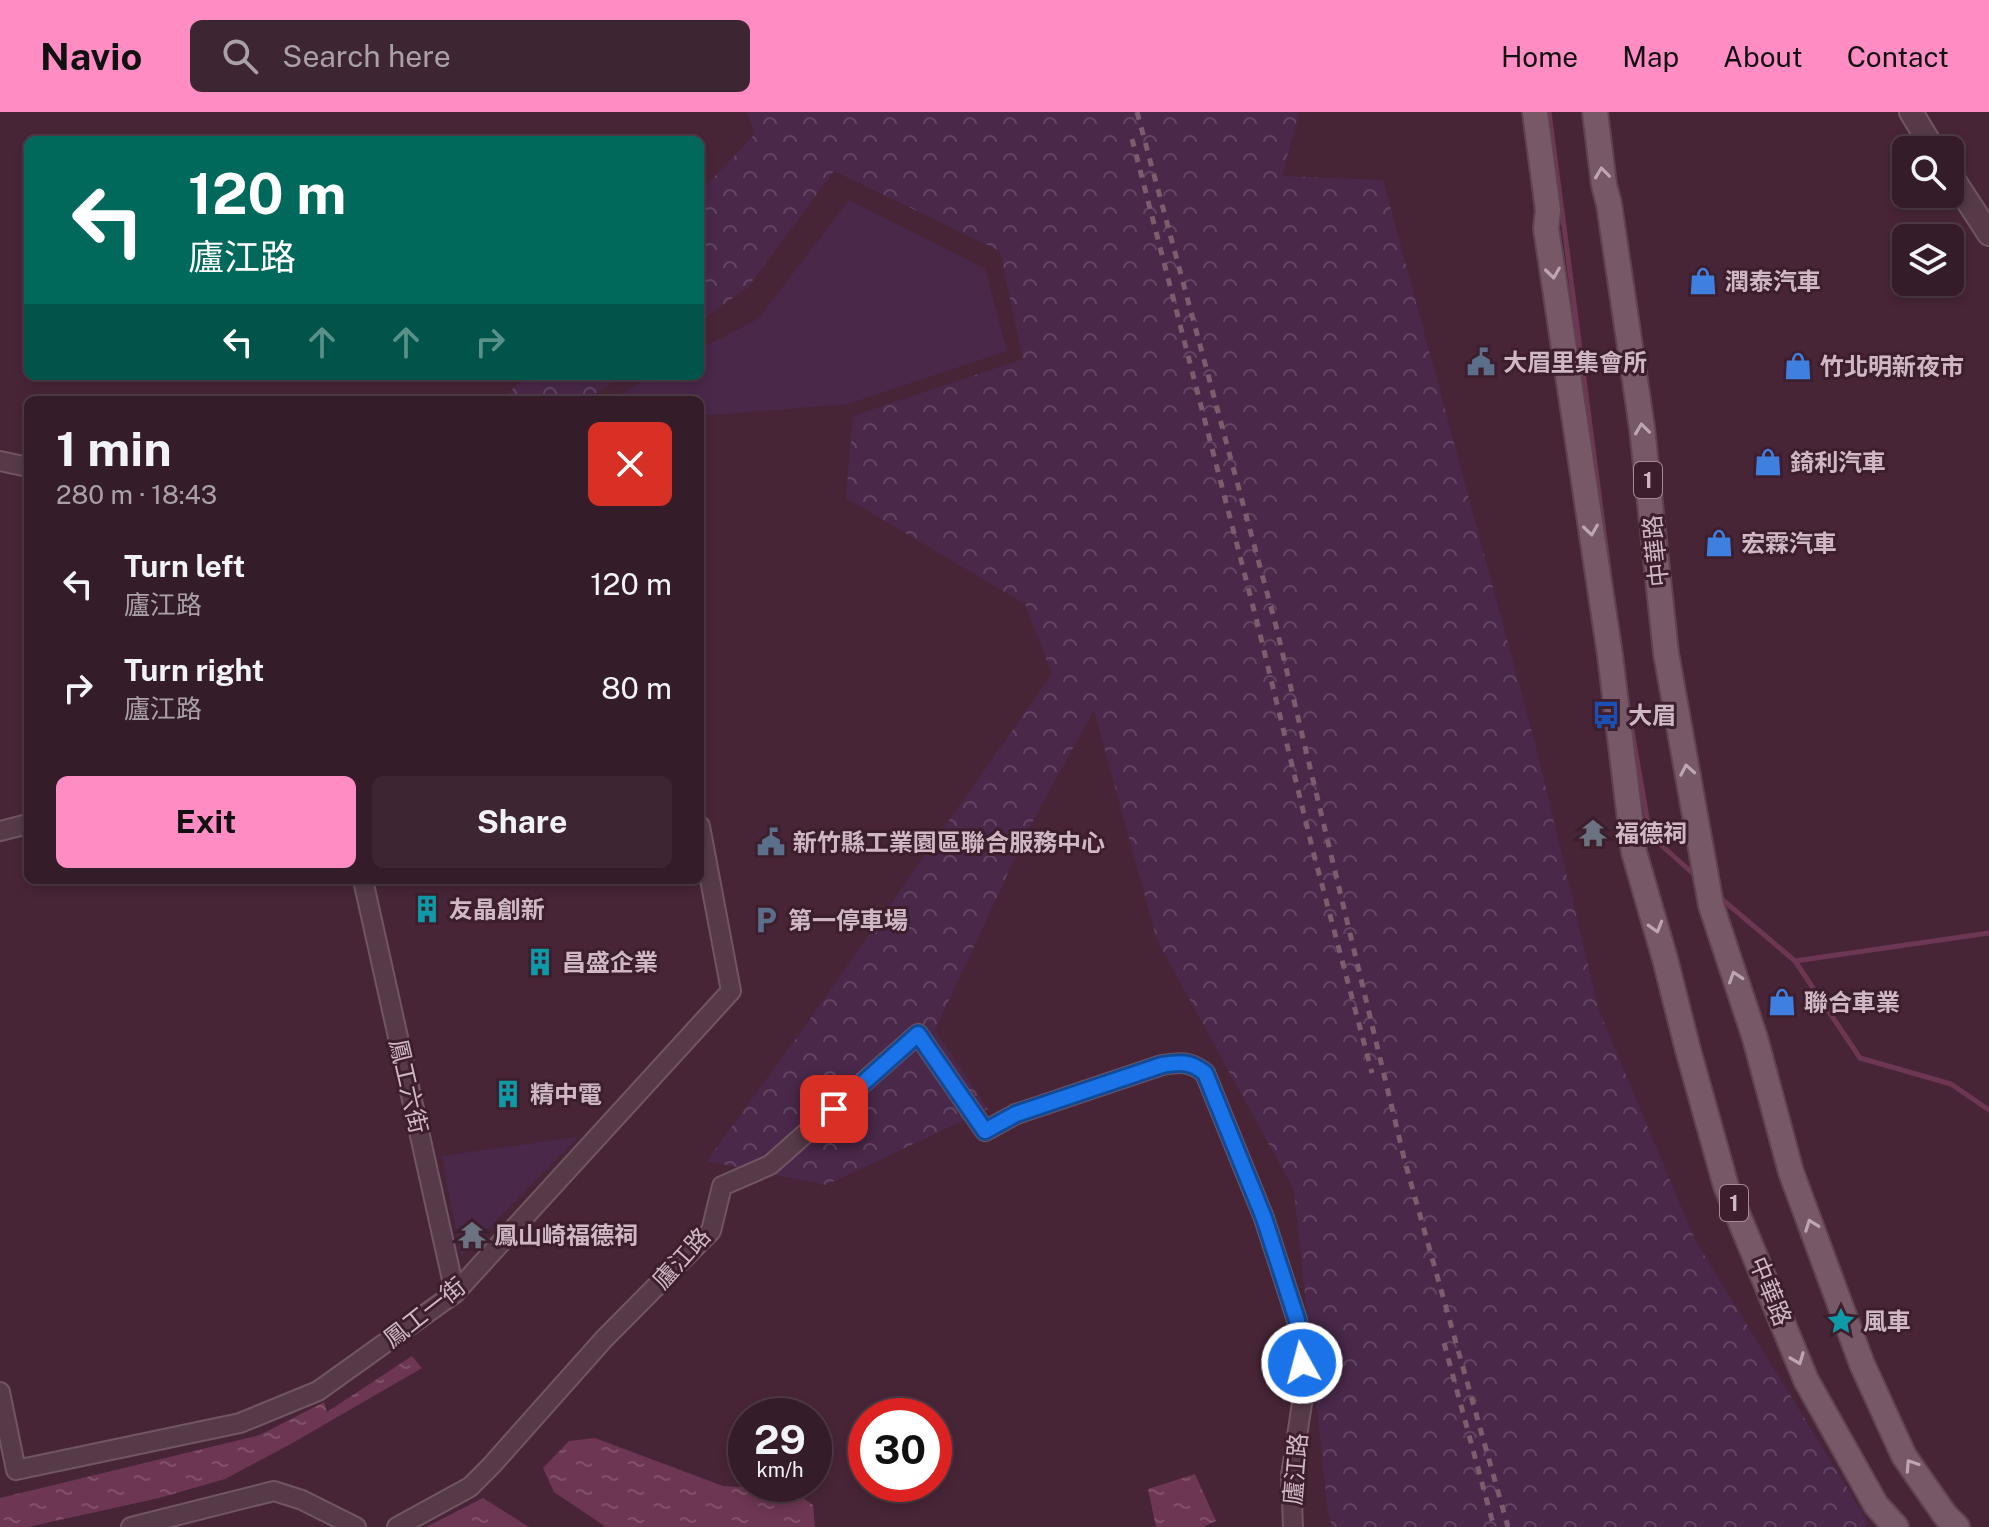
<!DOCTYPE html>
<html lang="en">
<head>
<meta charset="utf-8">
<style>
	:root { --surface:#351c29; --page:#3d2531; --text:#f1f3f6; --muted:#aaa1a8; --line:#4f3a46; --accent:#ff8dc4 }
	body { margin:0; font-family:"Public Sans","Noto Sans TC",sans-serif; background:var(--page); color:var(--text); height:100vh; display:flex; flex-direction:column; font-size:30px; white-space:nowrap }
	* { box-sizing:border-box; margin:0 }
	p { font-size:26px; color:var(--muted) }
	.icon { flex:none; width:44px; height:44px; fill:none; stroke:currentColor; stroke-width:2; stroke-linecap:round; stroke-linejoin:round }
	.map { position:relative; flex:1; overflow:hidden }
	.details { position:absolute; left:24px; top:284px; width:680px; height:488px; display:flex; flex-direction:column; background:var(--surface); border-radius:12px; box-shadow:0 4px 12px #0003,0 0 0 2px var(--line) }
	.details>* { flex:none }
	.guide { position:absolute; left:24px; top:24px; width:680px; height:244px; border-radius:12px; box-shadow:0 4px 12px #0003,0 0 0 2px var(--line); background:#00695c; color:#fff; overflow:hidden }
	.fabs { position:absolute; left:1892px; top:24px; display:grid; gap:16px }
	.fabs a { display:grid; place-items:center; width:72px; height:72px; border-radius:12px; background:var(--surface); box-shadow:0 4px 12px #0003,0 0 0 2px var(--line); font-size:40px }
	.speed { position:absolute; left:728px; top:1286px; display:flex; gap:16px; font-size:40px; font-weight:700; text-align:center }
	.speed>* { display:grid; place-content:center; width:104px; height:104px; border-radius:50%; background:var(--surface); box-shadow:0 4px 12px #0003,0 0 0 2px var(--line); line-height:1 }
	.speed small { font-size:20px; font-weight:400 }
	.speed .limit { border:12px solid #d22; background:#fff; color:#111 }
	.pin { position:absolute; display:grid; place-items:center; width:68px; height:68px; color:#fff; margin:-34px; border-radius:16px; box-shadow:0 4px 12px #0006 }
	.me { position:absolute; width:88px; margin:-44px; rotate:353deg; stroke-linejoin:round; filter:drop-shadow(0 0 6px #0008) }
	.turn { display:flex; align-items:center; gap:28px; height:168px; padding:0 32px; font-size:36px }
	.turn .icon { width:104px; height:104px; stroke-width:2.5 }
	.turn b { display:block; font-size:56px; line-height:68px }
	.lanes { display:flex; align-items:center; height:76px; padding:0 32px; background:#0003; justify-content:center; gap:40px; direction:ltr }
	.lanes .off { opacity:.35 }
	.round { display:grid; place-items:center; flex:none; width:84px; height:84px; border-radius:12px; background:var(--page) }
	.head { display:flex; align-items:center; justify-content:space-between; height:136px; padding:0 32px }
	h1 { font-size:48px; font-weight:700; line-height:60px }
	.action { display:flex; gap:16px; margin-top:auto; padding:16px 32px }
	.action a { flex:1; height:92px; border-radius:12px; background:var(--accent); color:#111; font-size:32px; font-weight:700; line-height:92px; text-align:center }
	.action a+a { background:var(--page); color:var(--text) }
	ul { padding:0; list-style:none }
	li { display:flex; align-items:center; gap:24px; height:104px; padding:0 32px }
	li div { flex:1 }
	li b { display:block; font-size:30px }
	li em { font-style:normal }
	header { display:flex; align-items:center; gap:48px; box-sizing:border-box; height:112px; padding:0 40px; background:var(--accent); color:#111 }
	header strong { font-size:38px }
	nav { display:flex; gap:44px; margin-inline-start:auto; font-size:28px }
	.search { width:560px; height:72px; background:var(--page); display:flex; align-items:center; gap:20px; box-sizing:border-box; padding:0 28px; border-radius:12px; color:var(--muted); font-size:30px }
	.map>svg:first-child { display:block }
	.forest { fill:url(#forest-crowns) }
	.green { fill:#492849 }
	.water { fill:url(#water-ripples) }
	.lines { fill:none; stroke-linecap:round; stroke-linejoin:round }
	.stream { stroke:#6d3652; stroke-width:5 }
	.minor-casing { stroke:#705563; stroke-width:22 }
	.tertiary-casing { stroke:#705563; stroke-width:26 }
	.primary-casing { stroke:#5f4351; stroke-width:28 }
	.minor { stroke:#563a48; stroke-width:18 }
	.tertiary { stroke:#563a48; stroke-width:22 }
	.primary { stroke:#765867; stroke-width:24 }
	.rail { stroke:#7d5c6d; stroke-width:5; stroke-dasharray:8 8; stroke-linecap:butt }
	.oneway { stroke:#bda5b1 }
	.route-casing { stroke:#114b97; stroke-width:20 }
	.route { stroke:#1a73e8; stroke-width:14 }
	.labels { text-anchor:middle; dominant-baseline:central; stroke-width:6; stroke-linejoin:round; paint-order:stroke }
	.shield { fill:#3c1e2d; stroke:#a38a96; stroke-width:2 }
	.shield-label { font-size:22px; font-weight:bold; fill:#cfb8c3 }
	.poi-label { font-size:24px; font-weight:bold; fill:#cfb8c3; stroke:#3c1e2d; text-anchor:start }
	.street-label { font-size:24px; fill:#cfb8c3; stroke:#3c1e2d }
</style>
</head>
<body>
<header>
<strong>Navio</strong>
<div class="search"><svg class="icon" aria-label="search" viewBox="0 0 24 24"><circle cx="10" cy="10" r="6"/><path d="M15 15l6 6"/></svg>Search here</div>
<nav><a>Home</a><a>Map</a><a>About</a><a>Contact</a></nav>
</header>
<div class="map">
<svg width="1989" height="1415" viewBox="0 0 1989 1415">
	<defs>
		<pattern id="forest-crowns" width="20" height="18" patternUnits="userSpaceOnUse" patternTransform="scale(2)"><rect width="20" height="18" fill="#492849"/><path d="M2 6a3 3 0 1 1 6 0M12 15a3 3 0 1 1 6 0" fill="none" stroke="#624562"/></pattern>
		<pattern id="water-ripples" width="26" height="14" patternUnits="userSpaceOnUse" patternTransform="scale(2)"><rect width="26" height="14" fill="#6d3652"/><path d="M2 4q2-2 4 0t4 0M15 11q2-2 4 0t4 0" fill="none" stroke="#815169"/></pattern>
	</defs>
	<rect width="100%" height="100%" fill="#472537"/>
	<g class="forest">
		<polygon points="747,0 1299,0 1282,64 1383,68 1537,639 1599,899 1695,1128 1868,1410 1865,1415 1332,1415 1328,1401 1294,1078 1157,828 1094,598 1029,716 935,918 988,997 826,1073 707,1049 805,914 1052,562 1025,492 846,386 853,304 1023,247 1000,139 834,59 747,176 700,209 700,80 755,22"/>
		<polygon points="525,264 621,264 586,288 502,288"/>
	</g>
	<g class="green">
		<polygon points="849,88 985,157 1007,239 848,292 700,304 700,288 613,288 649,264 700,264 700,237 758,207"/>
		<polygon points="578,1025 461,1145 442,1044"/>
	</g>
	<g class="water">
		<polygon points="412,1244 422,1256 289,1333 225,1367 159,1386 28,1415 0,1415 0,1386 260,1323 324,1290 327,1300"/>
		<polygon points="595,1326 723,1374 791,1378 813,1393 815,1415 606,1415 554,1380 543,1356 569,1329"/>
		<polygon points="1195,1362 1216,1409 1203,1415 1156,1415 1148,1377"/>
		<polygon points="483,1386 529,1415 426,1415"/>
	</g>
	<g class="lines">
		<g class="stream">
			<polyline points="1549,0 1609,458"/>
			<polyline points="1630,607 1650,723 1698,766"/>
			<polyline points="1717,783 1795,849 1860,946 1951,972 1989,998"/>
			<polyline points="1795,849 1989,821"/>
		</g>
		<defs>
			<g id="minor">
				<polyline points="0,349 28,355"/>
				<polyline points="0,719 28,712"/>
				<polyline points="363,768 455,1181"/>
				<polyline points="0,1280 16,1358 240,1311 318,1279 455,1181 731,879 700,714"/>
				<polyline points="131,1415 274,1379 302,1388 356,1415"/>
				<path d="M397,1415L470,1375L491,1354L604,1227L711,1119L722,1074L770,1053L918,922L985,1019L1016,1002L1162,953C1180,950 1190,949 1205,961L1264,1106L1297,1208L1305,1272L1291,1363L1293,1415"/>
			</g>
			<g id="tertiary">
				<polyline points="1911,0 1934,38"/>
				<polyline points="1950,62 1989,122"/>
			</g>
			<g id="primary">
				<polyline points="1535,0 1548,98 1546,116 1610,543 1634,740 1665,847 1688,938 1726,1074 1806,1268 1876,1393 1896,1415"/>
				<polyline points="1595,0 1604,73 1609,92 1642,316 1666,541 1711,793 1755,926 1791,1060 1862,1252 1904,1344 1945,1403 1957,1415"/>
			</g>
		</defs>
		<use href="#minor" class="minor-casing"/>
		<use href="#tertiary" class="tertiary-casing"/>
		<use href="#primary" class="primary-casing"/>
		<use href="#minor" class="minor"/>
		<use href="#tertiary" class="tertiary"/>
		<use href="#primary" class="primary"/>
		<g class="rail">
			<polyline points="1137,0 1276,514 1405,1050 1508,1415"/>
			<polyline points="1132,27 1257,510 1313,739 1372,961"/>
			<polyline points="1444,1231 1494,1415"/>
		</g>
	</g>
	<defs><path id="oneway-chevron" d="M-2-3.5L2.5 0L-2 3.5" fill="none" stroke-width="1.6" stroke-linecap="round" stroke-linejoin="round" transform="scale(2)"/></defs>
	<g class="oneway">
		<use href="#oneway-chevron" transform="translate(1602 61) rotate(-97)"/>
		<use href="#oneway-chevron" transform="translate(1553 161) rotate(82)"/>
		<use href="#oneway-chevron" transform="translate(1642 317) rotate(-97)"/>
		<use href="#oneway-chevron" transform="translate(1591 418) rotate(82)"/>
		<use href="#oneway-chevron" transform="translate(1687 658) rotate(-100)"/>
		<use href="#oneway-chevron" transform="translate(1656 815) rotate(74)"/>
		<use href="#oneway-chevron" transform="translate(1735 865) rotate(-108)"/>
		<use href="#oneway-chevron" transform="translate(1811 1113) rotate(-110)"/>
		<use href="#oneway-chevron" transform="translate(1798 1247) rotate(69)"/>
		<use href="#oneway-chevron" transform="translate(1911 1353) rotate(-123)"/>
	</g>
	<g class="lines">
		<defs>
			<path id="route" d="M834,997L918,922L985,1019L1016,1002L1162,953C1180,950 1190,949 1205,961L1264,1106L1297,1208L1302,1251"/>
		</defs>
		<use href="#route" class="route-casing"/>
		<use href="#route" class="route"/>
	</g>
	<defs>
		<symbol id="shop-bare" viewBox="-9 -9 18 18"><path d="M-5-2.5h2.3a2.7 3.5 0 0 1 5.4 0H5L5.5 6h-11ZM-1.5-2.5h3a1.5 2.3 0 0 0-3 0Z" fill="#3f7fe0" stroke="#3c1e2d" stroke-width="2.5" paint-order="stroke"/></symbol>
		<symbol id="civic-bare" viewBox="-9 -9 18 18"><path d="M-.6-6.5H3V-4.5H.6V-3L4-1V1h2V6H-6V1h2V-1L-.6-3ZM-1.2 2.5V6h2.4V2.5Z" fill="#5c6f8a" stroke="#3c1e2d" stroke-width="2.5" paint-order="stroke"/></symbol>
		<symbol id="bus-bare" viewBox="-9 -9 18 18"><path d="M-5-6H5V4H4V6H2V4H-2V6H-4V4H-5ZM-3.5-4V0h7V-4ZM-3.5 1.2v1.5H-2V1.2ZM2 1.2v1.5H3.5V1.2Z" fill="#1a4fb4" stroke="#3c1e2d" stroke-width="2.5" paint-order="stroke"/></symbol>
		<symbol id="temple-bare" viewBox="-9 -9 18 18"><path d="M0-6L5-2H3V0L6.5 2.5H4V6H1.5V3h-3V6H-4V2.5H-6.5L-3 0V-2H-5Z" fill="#6b7280" stroke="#3c1e2d" stroke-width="2.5" paint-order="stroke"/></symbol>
		<symbol id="building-bare" viewBox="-9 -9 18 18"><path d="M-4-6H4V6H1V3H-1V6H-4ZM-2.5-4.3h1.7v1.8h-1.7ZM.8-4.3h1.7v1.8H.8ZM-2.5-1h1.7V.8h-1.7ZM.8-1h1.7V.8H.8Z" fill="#0f9aa8" stroke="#3c1e2d" stroke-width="2.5" paint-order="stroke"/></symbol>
		<symbol id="parking-bare" viewBox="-9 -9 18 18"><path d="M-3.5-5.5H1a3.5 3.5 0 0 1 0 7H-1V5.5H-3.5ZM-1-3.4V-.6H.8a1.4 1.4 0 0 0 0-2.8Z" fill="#5c6f8a" stroke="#3c1e2d" stroke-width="2.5" paint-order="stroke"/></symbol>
		<symbol id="sight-bare" viewBox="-9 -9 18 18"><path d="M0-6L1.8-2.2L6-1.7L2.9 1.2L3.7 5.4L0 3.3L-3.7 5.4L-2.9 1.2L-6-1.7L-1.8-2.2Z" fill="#0f9aa8" stroke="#3c1e2d" stroke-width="2.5" paint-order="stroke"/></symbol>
	</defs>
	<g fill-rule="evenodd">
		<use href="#shop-bare" x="1683" y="149" width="40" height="40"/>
		<use href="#civic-bare" x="1461" y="230" width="40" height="40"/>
		<use href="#shop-bare" x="1778" y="234" width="40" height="40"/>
		<use href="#shop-bare" x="1748" y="330" width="40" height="40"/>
		<use href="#shop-bare" x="1699" y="411" width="40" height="40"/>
		<use href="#bus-bare" x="1586" y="583" width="40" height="40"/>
		<use href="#temple-bare" x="1573" y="701" width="40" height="40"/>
		<use href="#civic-bare" x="751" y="710" width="40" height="40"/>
		<use href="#building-bare" x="407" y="777" width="40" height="40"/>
		<use href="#parking-bare" x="746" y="788" width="40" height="40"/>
		<use href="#building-bare" x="520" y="830" width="40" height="40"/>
		<use href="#shop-bare" x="1762" y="870" width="40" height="40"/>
		<use href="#building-bare" x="488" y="962" width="40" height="40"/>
		<use href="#temple-bare" x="452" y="1103" width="40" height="40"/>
		<use href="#sight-bare" x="1821" y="1189" width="40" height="40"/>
	</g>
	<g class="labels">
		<g class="shield">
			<rect x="1634" y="350" width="28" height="36" rx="6"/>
			<rect x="1720" y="1073" width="28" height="36" rx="6"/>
		</g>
		<g class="shield-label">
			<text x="1648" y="368">1</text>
			<text x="1734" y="1091">1</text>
		</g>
		<g class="poi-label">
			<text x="1725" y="169">潤泰汽車</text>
			<text x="1503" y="250">大眉里集會所</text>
			<text x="1820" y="254">竹北明新夜市</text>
			<text x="1790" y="350">錡利汽車</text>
			<text x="1741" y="431">宏霖汽車</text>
			<text x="1628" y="603">大眉</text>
			<text x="1615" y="721">福德祠</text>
			<text x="793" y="730">新竹縣工業園區聯合服務中心</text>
			<text x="449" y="797">友晶創新</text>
			<text x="788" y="808">第一停車場</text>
			<text x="562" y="850">昌盛企業</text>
			<text x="1804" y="890">聯合車業</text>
			<text x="530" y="982">精中電</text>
			<text x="494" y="1123">鳳山崎福德祠</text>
			<text x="1863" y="1209">風車</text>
		</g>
		<g class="street-label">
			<text transform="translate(1655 439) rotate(-96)">中華路</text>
			<text transform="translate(409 974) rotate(77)">鳳工六街</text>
			<text transform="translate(681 1146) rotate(-48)">廬江路</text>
			<text transform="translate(1771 1179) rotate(68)">中華路</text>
			<text transform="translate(424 1200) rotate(-38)">鳳工一街</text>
			<text transform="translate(1295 1357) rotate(-85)">廬江路</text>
		</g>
	</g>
</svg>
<div class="fabs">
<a><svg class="icon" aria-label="search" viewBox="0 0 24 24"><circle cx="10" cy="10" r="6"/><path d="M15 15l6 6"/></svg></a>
<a><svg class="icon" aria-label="layers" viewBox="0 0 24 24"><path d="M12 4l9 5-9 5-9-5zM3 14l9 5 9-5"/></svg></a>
</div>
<div class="speed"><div>29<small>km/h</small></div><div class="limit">30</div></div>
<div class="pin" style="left:834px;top:997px;background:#d93025"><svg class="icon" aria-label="arrive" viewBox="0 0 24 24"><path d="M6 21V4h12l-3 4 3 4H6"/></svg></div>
<svg class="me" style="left:1302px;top:1251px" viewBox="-20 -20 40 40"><circle r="17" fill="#1a73e8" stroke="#fff" stroke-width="3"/><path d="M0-11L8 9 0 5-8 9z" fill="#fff"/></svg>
<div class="guide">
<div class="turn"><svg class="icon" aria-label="left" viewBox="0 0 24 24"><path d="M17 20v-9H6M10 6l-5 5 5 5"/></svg><div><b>120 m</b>廬江路</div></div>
<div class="lanes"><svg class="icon" aria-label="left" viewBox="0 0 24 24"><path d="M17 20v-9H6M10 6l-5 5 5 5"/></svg><svg class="icon off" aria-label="ahead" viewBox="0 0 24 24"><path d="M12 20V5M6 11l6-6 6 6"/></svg><svg class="icon off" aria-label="ahead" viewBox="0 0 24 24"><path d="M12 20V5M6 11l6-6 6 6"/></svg><svg class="icon off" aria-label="right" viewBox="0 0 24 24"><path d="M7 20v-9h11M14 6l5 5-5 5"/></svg></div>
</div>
<section class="details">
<div class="head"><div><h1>1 min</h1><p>280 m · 18:43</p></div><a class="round" style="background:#d93025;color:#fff"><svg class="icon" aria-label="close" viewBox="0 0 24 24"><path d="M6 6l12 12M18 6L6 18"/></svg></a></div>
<ul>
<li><svg class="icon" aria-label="left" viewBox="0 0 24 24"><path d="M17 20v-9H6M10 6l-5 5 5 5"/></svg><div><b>Turn left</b><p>廬江路</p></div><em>120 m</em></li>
<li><svg class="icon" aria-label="right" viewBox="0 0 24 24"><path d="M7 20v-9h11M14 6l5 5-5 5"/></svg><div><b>Turn right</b><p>廬江路</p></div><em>80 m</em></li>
</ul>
<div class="action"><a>Exit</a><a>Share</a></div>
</section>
</div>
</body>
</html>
